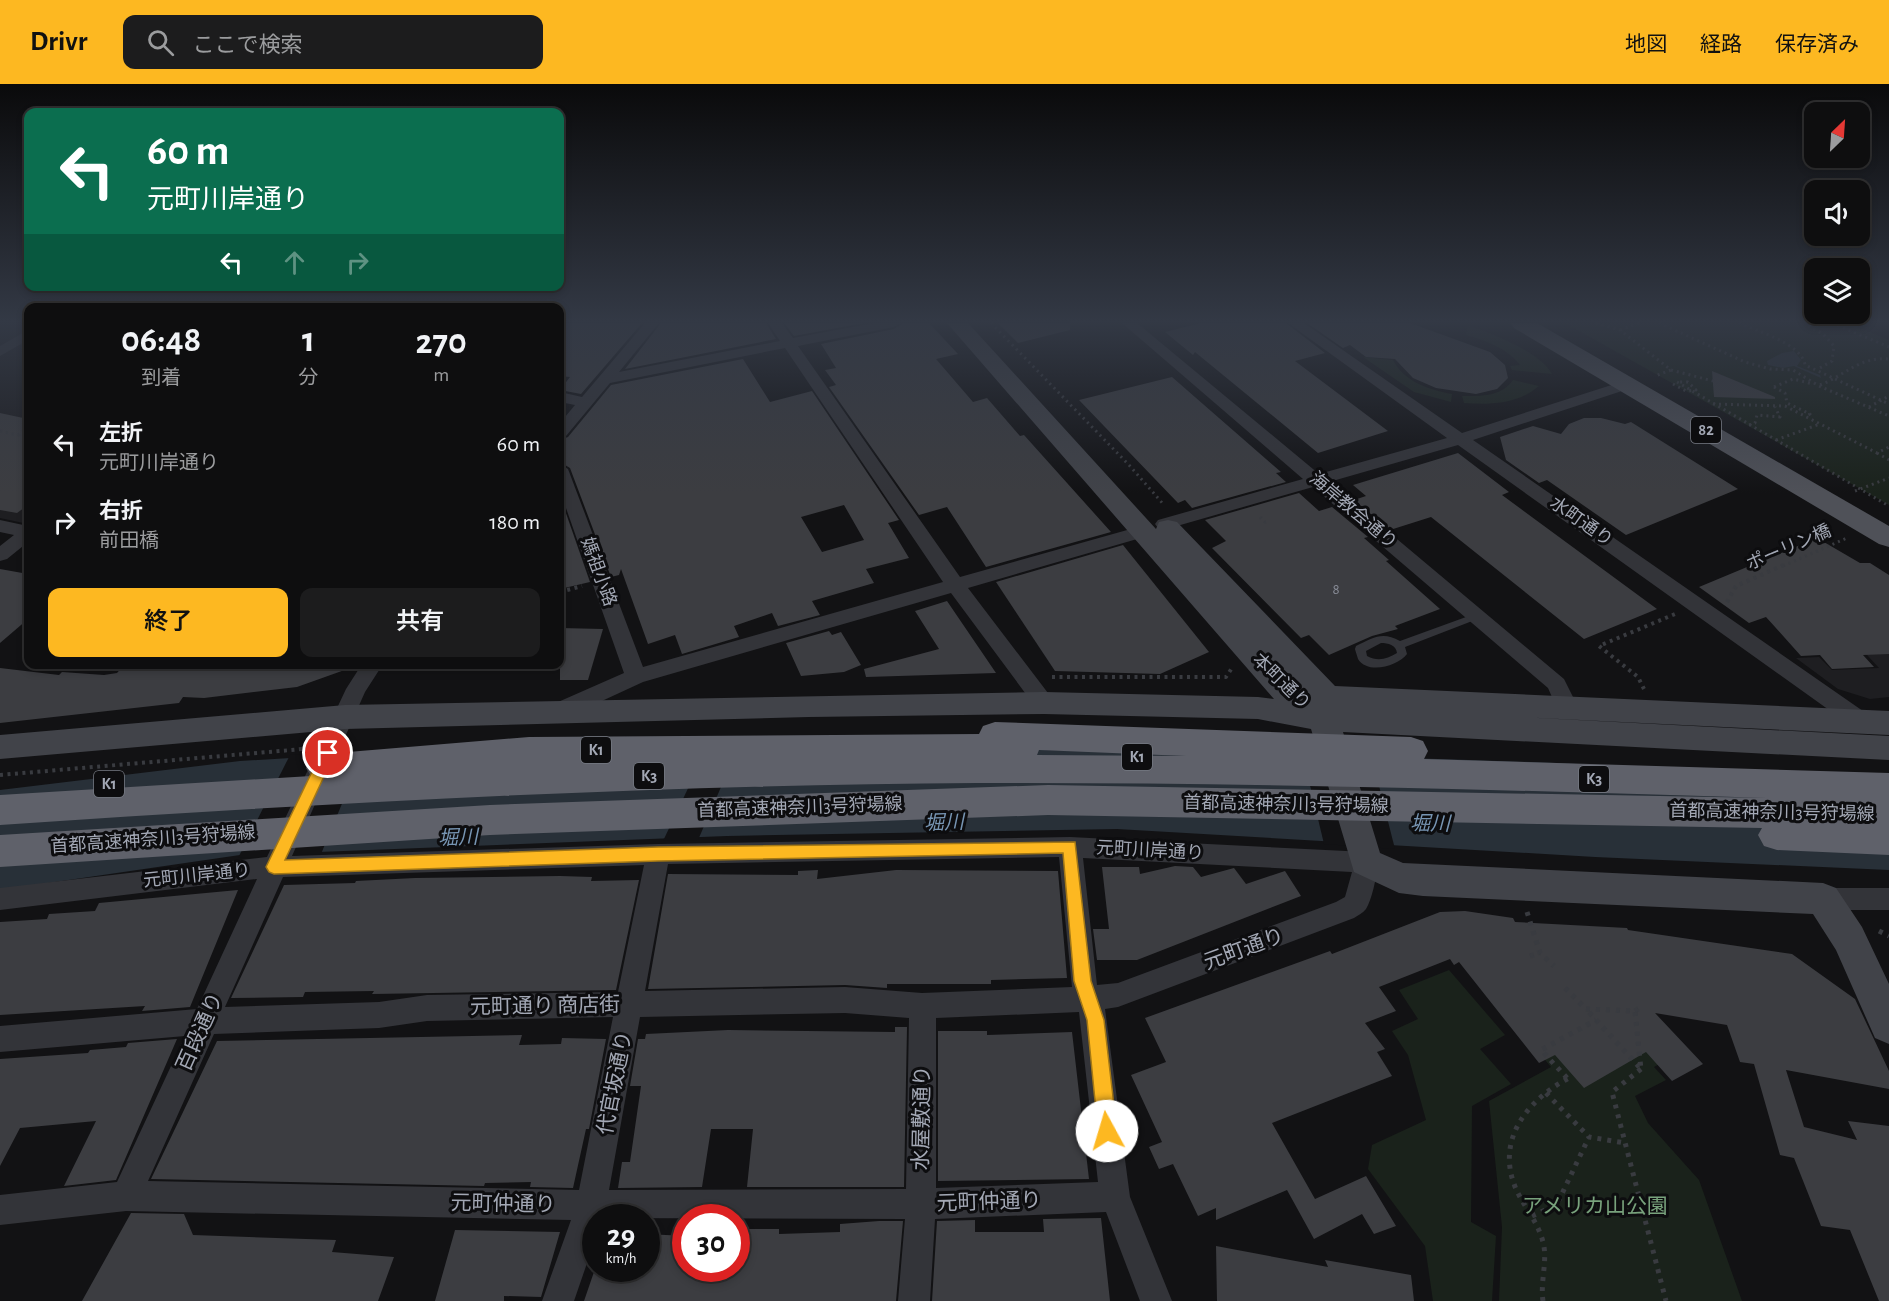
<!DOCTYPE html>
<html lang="ja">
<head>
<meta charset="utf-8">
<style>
	:root { --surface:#0e0e0f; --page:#1c1c1d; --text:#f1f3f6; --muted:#9b9c9e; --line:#2e2e2f; --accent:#fdb821 }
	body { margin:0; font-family:"Alegreya Sans","Noto Sans JP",sans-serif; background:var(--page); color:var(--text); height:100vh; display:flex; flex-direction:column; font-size:22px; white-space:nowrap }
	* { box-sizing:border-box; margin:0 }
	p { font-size:20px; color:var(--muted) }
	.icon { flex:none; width:33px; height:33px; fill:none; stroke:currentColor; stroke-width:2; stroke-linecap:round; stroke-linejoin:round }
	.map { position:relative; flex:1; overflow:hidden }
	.details { position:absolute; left:24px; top:219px; width:540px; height:366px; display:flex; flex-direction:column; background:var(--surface); border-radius:12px; box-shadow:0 3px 9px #0003,0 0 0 2px var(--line) }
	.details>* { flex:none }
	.hud { position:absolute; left:24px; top:24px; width:540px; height:183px; border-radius:12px; box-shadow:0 3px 9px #0003,0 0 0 2px var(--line); background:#0b6e4f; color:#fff; overflow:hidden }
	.needle { width:39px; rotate:25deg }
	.fabs { position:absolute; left:1804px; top:18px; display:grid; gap:12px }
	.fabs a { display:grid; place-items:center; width:66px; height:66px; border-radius:12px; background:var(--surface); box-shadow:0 3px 9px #0003,0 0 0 2px var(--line); font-size:30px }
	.speed { position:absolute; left:582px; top:1120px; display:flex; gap:12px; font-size:30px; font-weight:700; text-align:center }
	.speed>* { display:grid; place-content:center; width:78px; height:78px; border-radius:50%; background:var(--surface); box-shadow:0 3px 9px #0003,0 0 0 2px var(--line); line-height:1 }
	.speed small { font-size:15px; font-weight:400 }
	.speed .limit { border:9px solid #d22; background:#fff; color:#111 }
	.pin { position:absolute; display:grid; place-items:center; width:51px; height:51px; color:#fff; margin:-26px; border:3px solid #fff; border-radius:50%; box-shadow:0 2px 6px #0007 }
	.me { position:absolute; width:66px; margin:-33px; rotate:354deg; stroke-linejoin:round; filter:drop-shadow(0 0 4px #0008) }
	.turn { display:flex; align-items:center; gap:21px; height:126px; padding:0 24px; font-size:27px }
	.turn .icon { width:78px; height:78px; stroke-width:2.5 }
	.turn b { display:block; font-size:42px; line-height:51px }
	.lanes { display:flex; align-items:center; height:57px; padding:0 24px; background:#0003; justify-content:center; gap:30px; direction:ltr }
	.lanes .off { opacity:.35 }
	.eta { display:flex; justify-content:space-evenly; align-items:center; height:102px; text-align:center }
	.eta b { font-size:36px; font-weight:600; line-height:42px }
	.action { display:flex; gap:12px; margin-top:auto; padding:12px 24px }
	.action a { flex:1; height:69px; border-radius:12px; background:var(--accent); color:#111; font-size:24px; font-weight:600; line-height:69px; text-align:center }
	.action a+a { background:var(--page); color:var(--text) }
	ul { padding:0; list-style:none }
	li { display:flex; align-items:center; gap:18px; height:78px; padding:0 24px }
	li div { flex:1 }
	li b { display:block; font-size:22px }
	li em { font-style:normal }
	header { display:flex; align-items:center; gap:36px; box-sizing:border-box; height:84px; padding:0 30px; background:var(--accent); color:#111 }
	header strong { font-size:28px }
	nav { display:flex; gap:33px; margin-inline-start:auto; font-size:21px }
	.search { width:420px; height:54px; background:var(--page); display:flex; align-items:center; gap:15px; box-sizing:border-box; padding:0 21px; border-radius:12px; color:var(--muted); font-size:22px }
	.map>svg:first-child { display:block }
	.built { fill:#1e1e21 }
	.green { fill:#1a221b }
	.water { fill:#283038 }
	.pier { fill:#121214 }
	.building { fill:#3c3d41; fill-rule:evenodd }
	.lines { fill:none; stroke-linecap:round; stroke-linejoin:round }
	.path-far2 { stroke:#393b40; stroke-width:3; stroke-dasharray:2 4; stroke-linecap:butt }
	.path-far1 { stroke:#393b40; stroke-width:4; stroke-dasharray:3 4.5; stroke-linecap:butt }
	.path { stroke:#393b40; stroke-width:5; stroke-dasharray:4 6; stroke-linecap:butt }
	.lane { fill:#333439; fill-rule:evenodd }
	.street { fill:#333439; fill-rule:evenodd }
	.secondary { fill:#414349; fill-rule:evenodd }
	.primary { fill:#4f5158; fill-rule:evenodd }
	.highway { fill:#5f616a; fill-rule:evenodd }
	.route { fill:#fdb821; stroke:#a47815; stroke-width:1.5 }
	.labels { text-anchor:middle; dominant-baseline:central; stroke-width:6; stroke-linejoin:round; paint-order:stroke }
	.number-label { font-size:15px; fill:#898d98 }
	.shield { fill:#0d0d0f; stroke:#767a83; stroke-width:1.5 }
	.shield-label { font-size:16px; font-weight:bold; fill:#a3a8b5 }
	.street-label { font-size:18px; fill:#a3a8b5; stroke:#0d0d0f }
	.water-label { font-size:20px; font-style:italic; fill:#7795b3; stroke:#0d0d0f }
	.near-street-label { font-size:21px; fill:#a3a8b5; stroke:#0d0d0f }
	.near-park-label { font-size:21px; fill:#78a27c; stroke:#0d0d0f }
</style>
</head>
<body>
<header>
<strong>Drivr</strong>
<div class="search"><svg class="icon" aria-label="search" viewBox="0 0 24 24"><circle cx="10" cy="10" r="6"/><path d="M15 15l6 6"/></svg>ここで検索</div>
<nav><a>地図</a><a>経路</a><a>保存済み</a></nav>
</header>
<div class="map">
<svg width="1889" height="1217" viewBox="0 0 1889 1217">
	<rect width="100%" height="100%" fill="#121214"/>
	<g class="built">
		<polygon points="0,239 28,239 28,440 0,434"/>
		<polygon points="1889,533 1889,613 1870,615 1838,605 1796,574 1819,573 1832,586 1879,584 1835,536"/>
	</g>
	<g class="green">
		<polygon points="1565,239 1848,239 1889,256 1889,421"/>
		<path d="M1468,241C1492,250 1539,267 1552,290L1512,286L1510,282L1520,281C1507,264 1486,257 1466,251Z"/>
		<path d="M1363,273L1393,276C1404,298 1430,306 1452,310L1451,318L1414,308Z"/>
		<path d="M1513,296L1539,302C1518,320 1490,321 1464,319L1462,312C1481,312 1501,313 1513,296Z"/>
		<polygon points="1449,886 1505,951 1480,965 1511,1000 1472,1022 1471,1138 1496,1152 1492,1217 1433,1217 1425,1162 1368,1085 1372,1061 1426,1036 1408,971 1392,947 1418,935 1399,906"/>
		<polygon points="1649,914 1659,937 1686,965 1654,983 1666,996 1635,1012 1648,1039 1699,1096 1742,1217 1499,1217 1502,1143 1489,1017 1551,983 1530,958"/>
	</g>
	<g class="water">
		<polygon points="1794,267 1801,276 1797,282 1820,291 1821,294 1794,282 1783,284 1768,281 1767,277 1782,269"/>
		<path d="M703,659C1098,669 1495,668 1889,698V786L1595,773L1117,745L727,752L240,771L0,806V706L240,677L372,669Z"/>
	</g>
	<g class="pier">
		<polygon points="711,656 741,657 698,756 663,757"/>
		<polygon points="364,667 321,770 238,774 290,671"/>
		<polygon points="1302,668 1371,670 1395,765 1324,760"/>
	</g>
	<g class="building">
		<polygon points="560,239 642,239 581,310 560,306 570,293 560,292"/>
		<polygon points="661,239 766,239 776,255 625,285"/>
		<polygon points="784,239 864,239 794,252"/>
		<polygon points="903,239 929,239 958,270 936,275 973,318 987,314 1020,352 1024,351 1111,448 986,483 947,423 919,431 829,303 836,301 825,286 836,284 821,260 894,245"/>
		<polygon points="998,239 1070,239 1070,246 1018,259"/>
		<polygon points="1201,239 1286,239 1325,269 1295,277 1388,347 1318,369 1195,268 1193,271 1165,248"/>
		<polygon points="1307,239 1410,239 1490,268 1505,281 1508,294 1497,305 1476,310 1436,304 1413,294 1395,275 1366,273 1350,261 1343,264"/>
		<path d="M743,275L770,318L812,307L899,436L888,439L909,474L866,485L874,499L812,517L820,531L778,542L772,529L734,542L739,553L682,570L675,551L648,560L621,485L619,491L611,493L570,384L560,378V356L568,353L611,301ZM844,421L864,456L822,468L801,433Z"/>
		<polygon points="1712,287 1775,313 1775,315 1714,313"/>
		<polygon points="1172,293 1281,388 1276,389 1286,398 1192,424 1185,416 1178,419 1079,316"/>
		<polygon points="0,329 28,335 28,421 17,429 0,426"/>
		<polygon points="1584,334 1601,334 1625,340 1631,338 1738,405 1626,451 1547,396 1539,399 1506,376 1500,353 1533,342 1561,350 1569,340"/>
		<polygon points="1458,369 1509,408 1502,411 1657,525 1584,555 1431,433 1390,446 1354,416 1366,412 1353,401"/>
		<polygon points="1299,409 1319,427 1332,423 1368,453 1364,454 1389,476 1386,477 1440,525 1395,542 1398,545 1372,552 1329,571 1309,551 1301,554 1212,464 1226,457 1205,436"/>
		<polygon points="560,412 590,498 560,505"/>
		<polygon points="1817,454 1860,479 1870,479 1889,491 1889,570 1863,571 1874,583 1832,585 1820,571 1801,572 1766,533 1749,539 1699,503"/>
		<polygon points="1123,461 1209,568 1160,590 1055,587 996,498"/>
		<polygon points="0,485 28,490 28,535 0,559"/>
		<polygon points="947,517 996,589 866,593 864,585 939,565 915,527"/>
		<polygon points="560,544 603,545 588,596 560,596"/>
		<polygon points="829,547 832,551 841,548 861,581 844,588 801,592 786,559"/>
		<polygon points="125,580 352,580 353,583 297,603 204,614 183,613 179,619 0,639 0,584 59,591 62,588 104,591 117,589"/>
		<polygon points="1175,782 1193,783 1201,793 1234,784 1246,800 1285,787 1301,812 1137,876 1097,876 1093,845 1109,845 1102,783 1139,783 1140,790"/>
		<polygon points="818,786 817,795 896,786 1058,787 1067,894 991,896 991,900 887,900 887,904 845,901 648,905 668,790 798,791 798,787"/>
		<polygon points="560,792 592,793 591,797 639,796 616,906 372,910 374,907 305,908 303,913 231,914 284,801 355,799 356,797 415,794"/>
		<polygon points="238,806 190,923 142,927 145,922 0,931 0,838 47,835 49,830 95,827 99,819"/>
		<polygon points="1465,827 1513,834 1515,838 1627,844 1628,846 1792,870 1855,915 1889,987 1889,1005 1786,986 1804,1043 1857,1056 1848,1037 1889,1042 1889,1217 1879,1217 1850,1146 1821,1142 1794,1074 1780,1071 1754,980 1740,978 1727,941 1655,929 1703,980 1672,997 1646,968 1584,1004 1555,971 1539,979 1459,878 1454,881 1450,875 1379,903 1396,927 1365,939 1385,965 1377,968 1392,992 1272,1039 1315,1115 1366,1092 1396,1142 1374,1150 1362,1130 1314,1155 1287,1106 1216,1136 1216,1124 1198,1132 1173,1080 1159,1085 1149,1063 1162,1058 1131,991 1166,978 1145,934 1330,867 1332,870 1440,828"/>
		<polygon points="895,943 907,943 904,1103 747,1103 753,1045 711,1045 702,1103 618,1104 622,1078 630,1078 641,1002 630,1002 638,955 645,955 646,950 728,946 895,948"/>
		<polygon points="938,947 987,947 987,951 1072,948 1089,1095 938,1097"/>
		<polygon points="522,951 519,961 561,960 562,954 606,955 589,1045 586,1045 573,1104 530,1103 531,1098 485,1099 484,1102 151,1095 217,957"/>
		<polygon points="177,955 116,1096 64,1102 96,1037 20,1044 0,1082 0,975 88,969 90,966 126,963 128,959"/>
		<polygon points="131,1129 184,1130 193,1151 336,1156 332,1168 394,1173 378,1217 82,1217"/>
		<polygon points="1101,1134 1110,1217 932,1217 937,1137 975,1136 975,1148 1044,1148 1043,1135"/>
		<polygon points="879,1137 903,1137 896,1217 584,1217 595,1185 646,1185 646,1150 686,1152 686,1185 736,1185 736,1145 779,1145 779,1150 840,1148 840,1140"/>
		<polygon points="455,1146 560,1148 541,1213 504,1212 504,1217 435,1217"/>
		<polygon points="1216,1162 1328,1183 1325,1176 1411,1191 1414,1217 1217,1217"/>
	</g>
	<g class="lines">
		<g class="path-far2">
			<polyline points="991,239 1129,381 1164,421"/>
			<polyline points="1596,239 1620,246 1671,286 1655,292"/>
			<polyline points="1659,239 1745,278 1770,285 1793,286 1819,302 1889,332"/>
			<path d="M1739,239C1757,247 1802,260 1805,281L1889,320"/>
			<polyline points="1803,239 1823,250 1834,262 1832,277 1818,285"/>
			<polyline points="1832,239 1889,263"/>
			<polyline points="1620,246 1639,239"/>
			<polyline points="1671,286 1713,297"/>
			<polyline points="1677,298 1889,422"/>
			<polyline points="1673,300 1686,307 1696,306 1688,298 1678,298"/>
			<path d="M1820,301C1844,292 1860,272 1889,275"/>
			<polyline points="1774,303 1793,295 1813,300"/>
			<polyline points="1774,303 1785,309 1787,319 1810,330 1806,332"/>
			<polyline points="1713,320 1785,322 1877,369 1889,363"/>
			<polyline points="1869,323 1889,312"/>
			<polyline points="1749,341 1755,339 1757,331 1780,333 1775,323"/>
			<polyline points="0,347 18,351 28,344"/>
			<polyline points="1776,356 1820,340"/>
			<polyline points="1877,369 1889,376"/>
			<polyline points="1855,407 1889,394"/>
			<polyline points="1260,433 1265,438 1269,437"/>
			<polyline points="1783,482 1847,454"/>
		</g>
		<g class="path-far1">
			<polyline points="560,508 582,502"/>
			<polyline points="1727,518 1736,502 1786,480"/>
			<polyline points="1052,593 1226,593 1232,584"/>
			<polyline points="1644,605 1638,593 1599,562 1675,530"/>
			<polyline points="0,691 303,665"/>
		</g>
		<g class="path">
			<polyline points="1527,828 1540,869 1554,882"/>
			<polyline points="1879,847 1889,852"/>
			<polyline points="1530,872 1540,869"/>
			<polyline points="1565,904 1586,925"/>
			<polygon points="1586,925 1635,927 1641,985"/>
			<polyline points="1635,927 1641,923"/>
			<polyline points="1641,985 1612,1008 1666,1217"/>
			<polyline points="1567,994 1541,966 1596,936"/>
			<polyline points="1546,1009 1589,1053 1625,1059"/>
			<polyline points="1532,1132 1552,1123 1559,1116 1589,1053"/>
			<path d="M1543,1217C1540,1197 1548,1177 1543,1158C1538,1138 1524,1123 1516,1105C1494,1054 1530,1013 1573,992"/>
		</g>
		<path class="lane" d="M1477,529L1480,530L1482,532L1480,534L1405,563L1407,570C1398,582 1368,591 1358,575C1358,574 1355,566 1355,565L1356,562C1373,554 1382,547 1400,557ZM1381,559C1388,559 1396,561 1397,569C1387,575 1378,578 1367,572L1366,567Z"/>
		<g class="street">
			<polygon points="645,239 659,239 619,288 780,257 768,239 782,239 793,254 874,239 901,239 894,243 798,262 960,493 1145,441 1151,443 1154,447 1151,451 968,504 1051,613 1055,619 1051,625 1044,627 1037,625 951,509 643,598 565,634 557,636 549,634 546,628 549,622 624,589 560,407 560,380 568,385 643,583 943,498 785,264 610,299 566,352 560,354 560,339 575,321 560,318 560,308 582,313"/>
			<polygon points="1122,239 1137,239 1319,390 1447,354 1288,239 1304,239 1462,349 1624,297 1634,297 1637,300 1634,303 1473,356 1873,634 1876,640 1873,646 1865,648 1857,646 1458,361 1329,398 1564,595 1578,623 1575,629 1567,631 1559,629 1548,604 1313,403 1170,444 1158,444 1155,440 1158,436 1303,395"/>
			<polygon points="28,246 28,256 0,272 0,262"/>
			<polygon points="0,436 28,442 28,458 7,475 0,477 0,462 14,451 0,448"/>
			<path d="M362,580H383L365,608L292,772L658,760L1070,753L1366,768L1375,771C1380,782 1373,813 1366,825C1363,829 1358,831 1354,834L1118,923L1105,925L1130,1113L1172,1217H1140L1106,1128L935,1135L930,1217H898L905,1135L596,1134V1153L574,1217H542L571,1136L126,1127L0,1141V1111L117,1098L185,952L0,968V942L197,925L257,795L0,826V804L267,773L346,605ZM1059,773L1072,903L922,909L845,903L645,907L668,780ZM1083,774L1352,788L1345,813L1336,818L1118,899L1097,901ZM644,781L618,908L427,911L379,918L225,923L283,793ZM1079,928L1098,1098L936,1104V934ZM845,929L909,934L906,1105L609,1106L640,933ZM613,933L579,1106L148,1097L214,950L379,944L427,937Z"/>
			<polygon points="1823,804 1889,804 1889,826 1823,826 1814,823 1811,815 1814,807"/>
		</g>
		<polygon class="secondary" points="947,239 968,239 1156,445 1159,438 1168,436 1177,438 1335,602 1889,627 1889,651 1517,633 1889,652 1889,676 1343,648 1380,769 1403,779 1823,799 1836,804 1862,843 1889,900 1889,960 1875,954 1836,866 1813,830 1423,812 1399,809 1354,788 1311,645 1258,635 1044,630 809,633 345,645 0,675 0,651 345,621 1044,608 1258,613 1274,615"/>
		<polygon class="primary" points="1511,239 1537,239 1889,442 1889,463 1879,460 1514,244"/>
		<path class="highway" d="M995,638L1411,653L1423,657L1428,667L1424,675L1889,689V771L1777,766L1764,762L1758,751L1762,744L1048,731L490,751L0,783V751L490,721L1048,701L1768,714C1504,706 1241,698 977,699C651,701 325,719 0,741V711L311,692L306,684L312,674L324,670L529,653L979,650L983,642ZM1039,666L1186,672L1037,671Z"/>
	</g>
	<linearGradient id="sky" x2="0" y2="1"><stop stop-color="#0a0a0b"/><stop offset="0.58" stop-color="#333945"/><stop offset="1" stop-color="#333945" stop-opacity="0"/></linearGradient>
	<rect width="1889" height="409" fill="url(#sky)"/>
	<polygon class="route" points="328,664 335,669 285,776 658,763 1075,758 1091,897 1104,936 1117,1047 1114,1053 1107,1056 1101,1053 1098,1047 1087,936 1074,897 1063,769 658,777 274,790 269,788 266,783 321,669"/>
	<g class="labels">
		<g class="number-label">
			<text x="1336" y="505">8</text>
		</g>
		<g class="shield">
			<rect x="1691" y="333" width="30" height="26" rx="4.5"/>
			<rect x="581" y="653" width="30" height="26" rx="4.5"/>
			<rect x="1122" y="660" width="30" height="26" rx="4.5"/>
			<rect x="634" y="679" width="30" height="26" rx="4.5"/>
			<rect x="1579" y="682" width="30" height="26" rx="4.5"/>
			<rect x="94" y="687" width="30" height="26" rx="4.5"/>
		</g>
		<g class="shield-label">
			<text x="1706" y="346">82</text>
			<text x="596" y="666">K1</text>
			<text x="1137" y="673">K1</text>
			<text x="649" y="692">K3</text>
			<text x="1594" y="695">K3</text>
			<text x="109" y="700">K1</text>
		</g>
		<g class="street-label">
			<text transform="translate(1353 427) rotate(40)">海岸教会通り</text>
			<text transform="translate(1581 438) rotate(35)">水町通り</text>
			<text transform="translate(1789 464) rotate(-23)">ポーリン橋</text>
			<text transform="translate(598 488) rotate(70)">媽祖小路</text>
			<text transform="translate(1281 598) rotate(44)">本町通り</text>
			<text transform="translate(1286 721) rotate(1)">首都高速神奈川3号狩場線</text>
			<text transform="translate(800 724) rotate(-2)">首都高速神奈川3号狩場線</text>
			<text transform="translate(1772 729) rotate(1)">首都高速神奈川3号狩場線</text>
			<text transform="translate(153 756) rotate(-4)">首都高速神奈川3号狩場線</text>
			<text transform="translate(1150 767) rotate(3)">元町川岸通り</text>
			<text transform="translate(197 792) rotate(-6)">元町川岸通り</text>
		</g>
		<g class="water-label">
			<text transform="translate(944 739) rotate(-2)">堀川</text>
			<text transform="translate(1430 740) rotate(1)">堀川</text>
			<text transform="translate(458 754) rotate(-2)">堀川</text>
		</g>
		<g class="near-street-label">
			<text transform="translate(1244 865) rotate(-20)">元町通り</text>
			<text transform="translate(545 922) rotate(-1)">元町通り 商店街</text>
			<text transform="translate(200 948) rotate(-66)">百段通り</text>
			<text transform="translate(615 999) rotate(-79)">代官坂通り</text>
			<text transform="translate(922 1034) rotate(-89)">水屋敷通り</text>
			<text transform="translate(989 1118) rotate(-2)">元町仲通り</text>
			<text transform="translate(503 1120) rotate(1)">元町仲通り</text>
		</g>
		<g class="near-park-label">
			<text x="1595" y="1122">アメリカ山公園</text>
		</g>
	</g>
</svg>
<div class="fabs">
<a><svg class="needle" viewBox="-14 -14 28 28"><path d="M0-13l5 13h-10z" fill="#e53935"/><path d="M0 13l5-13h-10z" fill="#9b9c9e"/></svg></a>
<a><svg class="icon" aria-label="sound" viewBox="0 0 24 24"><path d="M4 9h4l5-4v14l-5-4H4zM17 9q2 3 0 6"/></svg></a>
<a><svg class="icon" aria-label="layers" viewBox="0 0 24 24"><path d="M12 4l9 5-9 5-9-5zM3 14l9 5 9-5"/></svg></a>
</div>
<div class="speed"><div>29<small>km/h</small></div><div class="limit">30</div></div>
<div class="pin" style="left:328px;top:669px;background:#d93025"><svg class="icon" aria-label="arrive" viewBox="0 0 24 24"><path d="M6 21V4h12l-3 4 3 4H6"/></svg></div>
<svg class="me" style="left:1107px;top:1047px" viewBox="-20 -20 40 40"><circle r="19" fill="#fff"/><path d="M0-13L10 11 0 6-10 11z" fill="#fdb821"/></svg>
<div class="hud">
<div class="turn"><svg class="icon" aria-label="left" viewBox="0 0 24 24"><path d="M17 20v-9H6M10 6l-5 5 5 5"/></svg><div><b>60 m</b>元町川岸通り</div></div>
<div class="lanes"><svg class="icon" aria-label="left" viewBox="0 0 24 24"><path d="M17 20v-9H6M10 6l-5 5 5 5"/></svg><svg class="icon off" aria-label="ahead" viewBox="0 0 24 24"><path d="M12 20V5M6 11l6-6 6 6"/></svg><svg class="icon off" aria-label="right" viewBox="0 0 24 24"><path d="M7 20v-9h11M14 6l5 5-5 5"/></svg></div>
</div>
<section class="details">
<div class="eta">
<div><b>06:48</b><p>到着</p></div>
<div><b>1</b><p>分</p></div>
<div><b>270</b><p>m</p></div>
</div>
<ul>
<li><svg class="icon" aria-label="left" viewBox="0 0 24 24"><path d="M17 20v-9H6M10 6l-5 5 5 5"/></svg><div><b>左折</b><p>元町川岸通り</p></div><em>60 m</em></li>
<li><svg class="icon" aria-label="right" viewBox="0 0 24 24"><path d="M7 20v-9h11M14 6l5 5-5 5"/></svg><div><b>右折</b><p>前田橋</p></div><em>180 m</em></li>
</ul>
<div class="action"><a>終了</a><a>共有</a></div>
</section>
</div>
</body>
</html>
